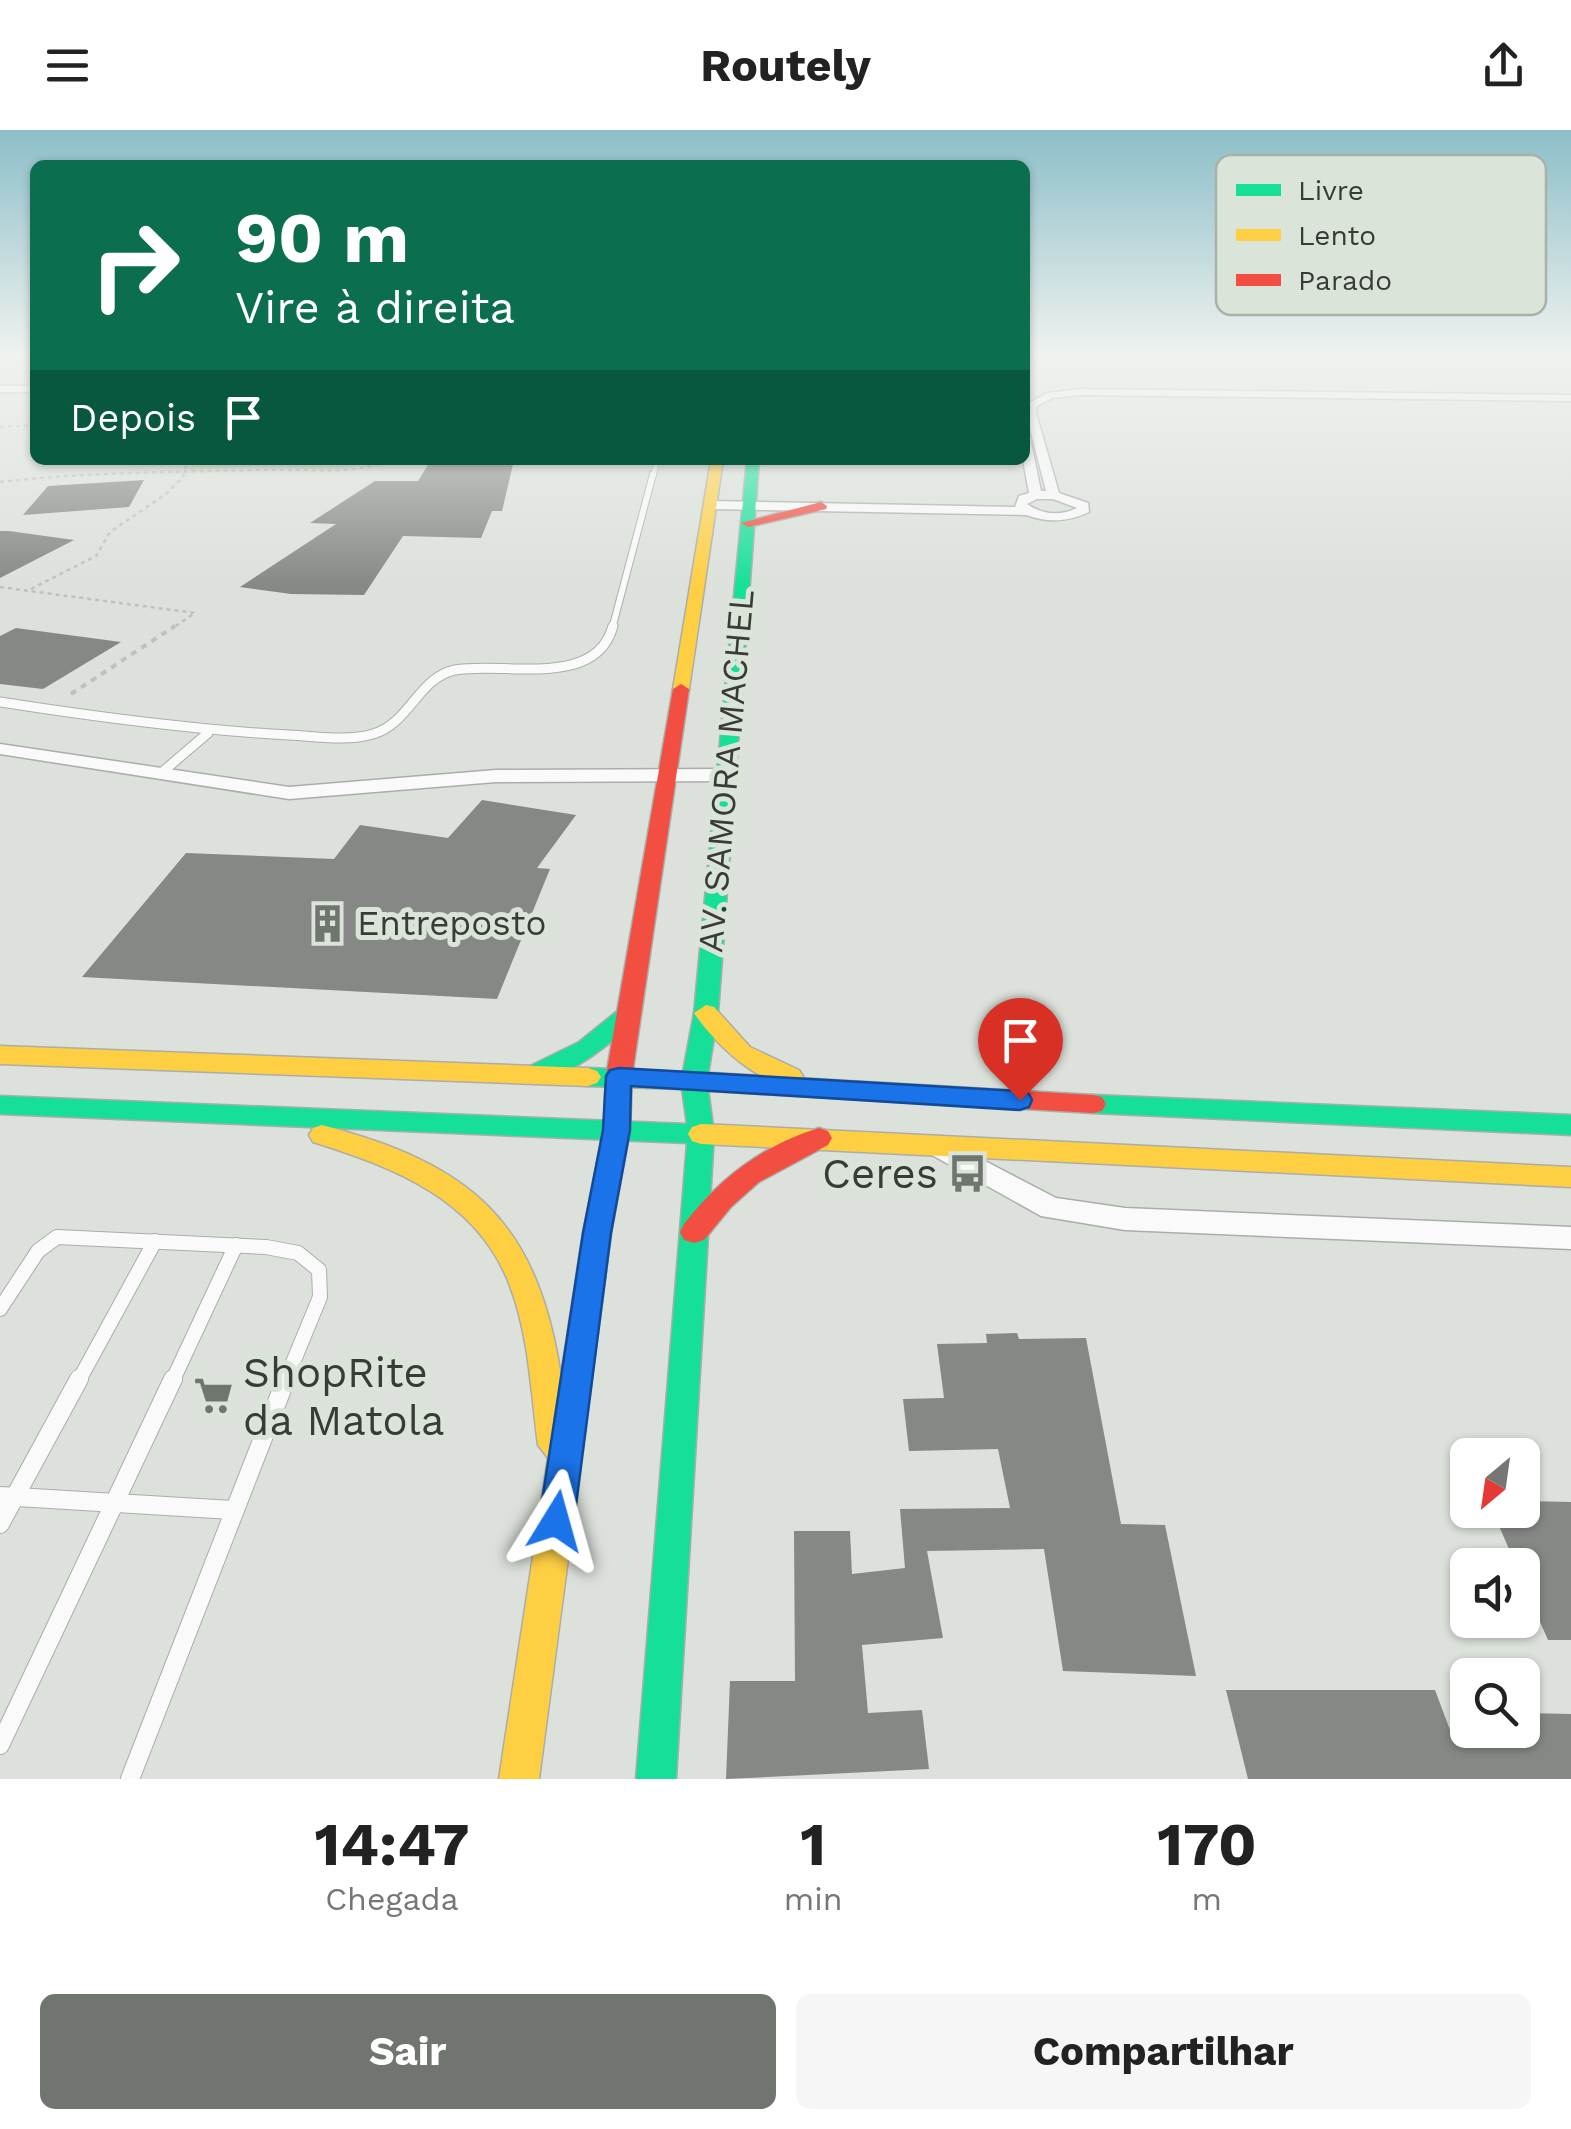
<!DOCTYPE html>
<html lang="pt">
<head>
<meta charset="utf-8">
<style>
	:root { --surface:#fff; --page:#f6f6f6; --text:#222; --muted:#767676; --accent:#717570 }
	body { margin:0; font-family:"Work Sans",sans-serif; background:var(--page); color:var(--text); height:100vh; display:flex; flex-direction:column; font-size:38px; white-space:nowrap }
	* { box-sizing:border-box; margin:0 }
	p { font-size:32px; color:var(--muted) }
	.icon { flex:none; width:55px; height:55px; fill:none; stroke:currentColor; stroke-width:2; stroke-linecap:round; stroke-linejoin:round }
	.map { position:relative; height:1649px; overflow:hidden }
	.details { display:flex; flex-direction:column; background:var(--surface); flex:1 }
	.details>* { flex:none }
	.hud { position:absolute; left:30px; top:30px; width:1000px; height:305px; border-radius:15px; box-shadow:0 2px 8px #0004; background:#0b6e4f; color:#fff; overflow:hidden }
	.needle { width:65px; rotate:209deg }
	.fabs { position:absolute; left:1450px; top:1308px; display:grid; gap:20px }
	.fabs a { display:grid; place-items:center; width:90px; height:90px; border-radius:15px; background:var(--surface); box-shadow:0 2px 8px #0004; font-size:50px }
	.pin { position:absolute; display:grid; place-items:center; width:85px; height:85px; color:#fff; margin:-102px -42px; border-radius:50% 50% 50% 0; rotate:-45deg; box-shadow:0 0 10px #0007 }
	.pin .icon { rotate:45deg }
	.me { position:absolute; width:110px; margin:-55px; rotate:8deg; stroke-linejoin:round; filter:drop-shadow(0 0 8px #0008) }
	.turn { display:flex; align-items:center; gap:35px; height:210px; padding:0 40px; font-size:45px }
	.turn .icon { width:130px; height:130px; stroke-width:2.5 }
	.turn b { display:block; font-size:70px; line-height:85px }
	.then { display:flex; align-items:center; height:95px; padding:0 40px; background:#0003; gap:20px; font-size:38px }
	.eta { display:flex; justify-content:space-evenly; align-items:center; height:170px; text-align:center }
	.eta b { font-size:60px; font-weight:700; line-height:70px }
	.button { display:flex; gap:20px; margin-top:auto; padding:20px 40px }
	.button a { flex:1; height:115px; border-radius:15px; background:var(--accent); color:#fff; font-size:40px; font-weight:700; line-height:115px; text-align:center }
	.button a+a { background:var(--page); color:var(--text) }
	header { display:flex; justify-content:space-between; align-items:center; height:130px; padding:0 40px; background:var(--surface); font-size:45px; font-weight:700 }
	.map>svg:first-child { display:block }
	.green { fill:#c7ddc1 }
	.building { fill:#858884 }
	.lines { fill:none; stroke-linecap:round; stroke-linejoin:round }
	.lane-far4-casing { stroke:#aaaeaa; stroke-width:6 }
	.lane-far3-casing { stroke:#aaaeaa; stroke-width:8 }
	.lane-far2-casing { stroke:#aaaeaa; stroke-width:11 }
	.lane-far1-casing { stroke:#aaaeaa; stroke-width:16 }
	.lane-casing { stroke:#aaaeaa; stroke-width:20 }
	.street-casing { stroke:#aaaeaa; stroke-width:3 }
	.fast-casing { stroke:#aaaeaa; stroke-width:3 }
	.slow-casing { stroke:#aaaeaa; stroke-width:3 }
	.jam-casing { stroke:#aaaeaa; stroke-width:3 }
	.path-far1 { stroke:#c0c1bf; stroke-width:2.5; stroke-dasharray:4 4; stroke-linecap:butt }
	.path { stroke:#c0c1bf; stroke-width:4; stroke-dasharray:6 6; stroke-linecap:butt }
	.lane-far4 { stroke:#fafafa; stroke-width:5 }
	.lane-far3 { stroke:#fafafa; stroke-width:6 }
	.lane-far2 { stroke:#fafafa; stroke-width:9 }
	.lane-far1 { stroke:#fafafa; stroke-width:14 }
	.lane { stroke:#fafafa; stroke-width:18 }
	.street { fill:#fafafa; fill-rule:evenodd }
	.fast { fill:#16e098; fill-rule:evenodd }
	.slow { fill:#ffcf43; fill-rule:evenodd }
	.jam { fill:#f24e42; fill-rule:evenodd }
	.route { fill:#1a73e8; stroke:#114b97; stroke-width:2.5 }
	.labels { text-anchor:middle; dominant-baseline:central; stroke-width:10; stroke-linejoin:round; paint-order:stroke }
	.street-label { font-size:35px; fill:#383b37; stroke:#dbe4d8 }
	.poi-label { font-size:35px; fill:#383b37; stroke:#dbe4d8; text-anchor:start }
	.near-poi-label { font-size:42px; fill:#383b37; stroke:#dbe4d8; text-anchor:end }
	.key { fill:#dbe4d8; stroke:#aab1a8; stroke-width:2.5 }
	.key-label { font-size:28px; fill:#383b37 }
</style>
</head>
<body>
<header><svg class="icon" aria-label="menu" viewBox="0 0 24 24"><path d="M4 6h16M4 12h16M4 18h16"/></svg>Routely<svg class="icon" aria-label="share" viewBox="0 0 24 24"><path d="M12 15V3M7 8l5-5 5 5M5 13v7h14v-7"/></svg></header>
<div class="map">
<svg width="1571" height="1649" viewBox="0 0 1571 1649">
	<rect width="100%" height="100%" fill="#dce1db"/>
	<polygon class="green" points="195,330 382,330 337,340 262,337 190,340"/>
	<g class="building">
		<polygon points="431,330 514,330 502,381 492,381 481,408 403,406 364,465 291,464 240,457 336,394 310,393 375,351 418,351"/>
		<polygon points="144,350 129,377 23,385 48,356"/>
		<polygon points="0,401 9,401 74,410 0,448"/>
		<polygon points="16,498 121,512 43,559 0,554 0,506"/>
		<polygon points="482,670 576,685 537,738 550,739 497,869 82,847 186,723 334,729 360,695 448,708"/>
		<polygon points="1017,1203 1019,1209 1086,1208 1121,1394 1165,1395 1196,1546 1063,1541 1044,1419 927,1421 943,1508 862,1515 868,1583 922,1580 929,1639 726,1649 730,1551 795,1551 794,1401 850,1401 852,1444 905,1438 900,1379 1010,1378 998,1319 909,1321 903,1269 944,1268 937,1214 987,1213 986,1204"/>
		<polygon points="1522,1371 1571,1372 1571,1510 1548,1510 1522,1451 1522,1435 1516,1435 1492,1380 1522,1380"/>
		<polygon points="1226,1560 1435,1560 1450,1600 1522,1600 1522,1583 1571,1584 1571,1649 1248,1649"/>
	</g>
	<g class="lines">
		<defs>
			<polyline id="lane-far4" points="653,347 657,330"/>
			<polyline id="lane-far3" points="612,499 653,344"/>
			<g id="lane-far2">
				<path d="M0,572C96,587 192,600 289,605C316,606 346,612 373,604C409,594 419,547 455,540C502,531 596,560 613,496"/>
				<polyline points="160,644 208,603"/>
			</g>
			<g id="lane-far1">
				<polyline points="0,1179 38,1121 57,1107 266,1117 298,1123 319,1140 320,1167 285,1252"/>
				<polyline points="78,1252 155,1111"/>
				<polyline points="172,1252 236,1115"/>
			</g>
			<g id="lane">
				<polyline points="0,1366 232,1380"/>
				<polyline points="0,1394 79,1249"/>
				<polyline points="0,1615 173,1249"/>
				<polyline points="130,1649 286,1249"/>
			</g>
			<g id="street">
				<rect x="0" y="256" width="35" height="6"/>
				<path d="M1080,259L1571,265V271L1080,265L1053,268L1037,276L1036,283L1059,363L1088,373L1089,382C1068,392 1048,393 1026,385L710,379L704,375L710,371L1015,377L1019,366L1029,363L1023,330L1025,310L1031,313L1041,361H1046L1026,283L1027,274L1047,263ZM1037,369H1053L1077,378C1060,386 1043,385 1027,374Z"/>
				<polygon points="0,614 289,657 496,640 726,639 735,645 726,651 496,652 289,669 0,624"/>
				<polygon points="941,1008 1056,1068 1125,1078 1571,1097 1571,1119 1125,1100 1041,1086 932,1025 928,1018 932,1011"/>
			</g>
			<g id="fast">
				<polygon points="747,330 759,330 718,883 707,951 714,1004 676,1649 636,1649 687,1013 0,984 0,966 687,994 682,959 588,956 579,953 575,947 579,941 588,938 683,942 694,883"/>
				<path d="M629,876L641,884L637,890C615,909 561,957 530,948L526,942L530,936L579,912L621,878Z"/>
				<polygon points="1093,965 1571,985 1571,1005 1093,983 1084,981 1080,974 1084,967"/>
			</g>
			<g id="slow">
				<polygon points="711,330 723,330 689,559 681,564 673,559"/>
				<path d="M706,875L714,877L750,917L799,940L803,946L799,952C763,963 712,910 694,883Z"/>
				<polygon points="0,916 588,938 597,941 601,947 597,953 588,956 0,934"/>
				<path d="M619,937L628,940L632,946L630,1000L611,1103L539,1649H499L548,1328L538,1315C531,1262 529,1206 510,1156C478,1069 393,1037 313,1012L309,1005L313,998L322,995C471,1034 537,1090 561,1246L583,1103L604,1000L606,946L610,940Z"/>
				<polygon points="701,994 1571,1037 1571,1057 701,1014 692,1011 688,1004 692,997"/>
			</g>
			<g id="jam">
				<polygon points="821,372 827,376 826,379 748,397 741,393"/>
				<polygon points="681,554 689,559 632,946 628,952 610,952 606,946 673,559"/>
				<polygon points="694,942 1093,965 1102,967 1106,974 1102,981 1093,983 694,960 685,957 681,951 685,945"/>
				<path d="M819,998L828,1001L832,1008L828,1015L759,1052L731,1077L704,1110L694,1113L684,1110L680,1102L684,1094C719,1049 763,1015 819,998Z"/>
			</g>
		</defs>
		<use href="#lane-far4" class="lane-far4-casing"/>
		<use href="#lane-far3" class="lane-far3-casing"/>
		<use href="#lane-far2" class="lane-far2-casing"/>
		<use href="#lane-far1" class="lane-far1-casing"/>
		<use href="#lane" class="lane-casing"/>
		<use href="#street" class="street-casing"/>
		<use href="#fast" class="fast-casing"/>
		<use href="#slow" class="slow-casing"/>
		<use href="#jam" class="jam-casing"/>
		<g class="path-far1">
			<polyline points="0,297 35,295"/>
			<path d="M0,352C87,342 174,342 261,340C306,338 348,347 390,330"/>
			<polyline points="0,457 195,483 171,499"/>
			<polyline points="31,459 96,426 110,402 166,364 183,347 188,330"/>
		</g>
		<polyline class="path" points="71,564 175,496"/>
		<use href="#lane-far4" class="lane-far4"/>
		<use href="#lane-far3" class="lane-far3"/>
		<use href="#lane-far2" class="lane-far2"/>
		<use href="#lane-far1" class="lane-far1"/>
		<use href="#lane" class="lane"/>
		<use href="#street" class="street"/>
		<use href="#fast" class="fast"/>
		<use href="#slow" class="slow"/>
		<use href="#jam" class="jam"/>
	</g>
	<linearGradient id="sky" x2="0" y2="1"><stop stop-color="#8cbec8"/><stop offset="0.49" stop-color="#eff2ef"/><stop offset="1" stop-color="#eff2ef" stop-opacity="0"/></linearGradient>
	<rect width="1571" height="457" fill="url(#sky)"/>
	<polygon class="route" points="619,938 1020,961 1029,964 1032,970 1029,977 1020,980 631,956 630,1000 611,1103 574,1391 569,1403 556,1408 544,1403 539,1391 583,1103 603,1000 606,946 610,940"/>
	<defs>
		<symbol id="building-bare" viewBox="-9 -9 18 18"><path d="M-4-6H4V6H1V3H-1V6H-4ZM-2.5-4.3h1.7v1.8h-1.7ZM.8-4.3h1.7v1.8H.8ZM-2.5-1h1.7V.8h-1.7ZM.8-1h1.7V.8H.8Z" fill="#717570" stroke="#dbe4d8" stroke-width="2.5" paint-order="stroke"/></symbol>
		<symbol id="bus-bare" viewBox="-9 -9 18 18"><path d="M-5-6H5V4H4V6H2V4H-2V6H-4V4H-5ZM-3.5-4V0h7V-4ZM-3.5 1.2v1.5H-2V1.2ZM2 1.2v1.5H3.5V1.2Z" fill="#717570" stroke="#dbe4d8" stroke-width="2.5" paint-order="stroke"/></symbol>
		<symbol id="supermarket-bare" viewBox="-9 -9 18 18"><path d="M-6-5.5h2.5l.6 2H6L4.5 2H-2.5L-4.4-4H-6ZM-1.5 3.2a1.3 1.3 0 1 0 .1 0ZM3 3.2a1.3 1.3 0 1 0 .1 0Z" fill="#717570" stroke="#dbe4d8" stroke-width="2.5" paint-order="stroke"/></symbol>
	</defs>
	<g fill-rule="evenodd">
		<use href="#building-bare" x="300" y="766" width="55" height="55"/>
		<use href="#bus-bare" x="940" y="1016" width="55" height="55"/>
		<use href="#supermarket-bare" x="186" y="1238" width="55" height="55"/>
	</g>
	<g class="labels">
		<g class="street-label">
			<text transform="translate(726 641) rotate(-85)">AV. SAMORA MACHEL</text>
		</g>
		<g class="poi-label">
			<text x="357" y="793">Entreposto</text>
		</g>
		<g class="near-poi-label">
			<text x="938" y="1043">Ceres</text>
			<text x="243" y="1242" text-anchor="start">ShopRite<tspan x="243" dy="48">da Matola</tspan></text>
		</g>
	</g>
	<rect x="1216" y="25" width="330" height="160" rx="15" class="key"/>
	<rect x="1236" y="54" width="45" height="12" fill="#16e098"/>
	<rect x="1236" y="99" width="45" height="12" fill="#ffcf43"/>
	<rect x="1236" y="144" width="45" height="12" fill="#f24e42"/>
	<g class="key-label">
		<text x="1298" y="70">Livre</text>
		<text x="1298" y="115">Lento</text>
		<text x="1298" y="160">Parado</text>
	</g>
</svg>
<div class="fabs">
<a><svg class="needle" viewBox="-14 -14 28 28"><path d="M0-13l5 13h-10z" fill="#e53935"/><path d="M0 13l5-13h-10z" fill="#767676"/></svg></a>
<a><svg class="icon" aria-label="sound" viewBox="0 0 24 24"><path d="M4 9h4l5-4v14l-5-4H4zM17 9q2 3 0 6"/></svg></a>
<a><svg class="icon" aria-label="search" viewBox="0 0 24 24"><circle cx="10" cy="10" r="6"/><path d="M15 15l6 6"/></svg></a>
</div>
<div class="pin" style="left:1020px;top:970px;background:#d93025"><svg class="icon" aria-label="arrive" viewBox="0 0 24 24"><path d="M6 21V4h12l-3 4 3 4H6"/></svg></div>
<svg class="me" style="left:556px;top:1391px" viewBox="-20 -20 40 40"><path d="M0-17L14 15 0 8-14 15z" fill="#1a73e8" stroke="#fff" stroke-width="4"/></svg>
<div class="hud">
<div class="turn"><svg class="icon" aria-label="right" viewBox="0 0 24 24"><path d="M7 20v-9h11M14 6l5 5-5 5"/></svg><div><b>90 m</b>Vire à direita</div></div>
<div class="then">Depois<svg class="icon" aria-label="arrive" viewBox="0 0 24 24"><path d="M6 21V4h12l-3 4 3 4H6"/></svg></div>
</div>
</div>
<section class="details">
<div class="eta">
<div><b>14:47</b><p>Chegada</p></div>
<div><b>1</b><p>min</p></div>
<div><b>170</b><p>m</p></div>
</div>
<div class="button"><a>Sair</a><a>Compartilhar</a></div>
</section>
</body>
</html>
